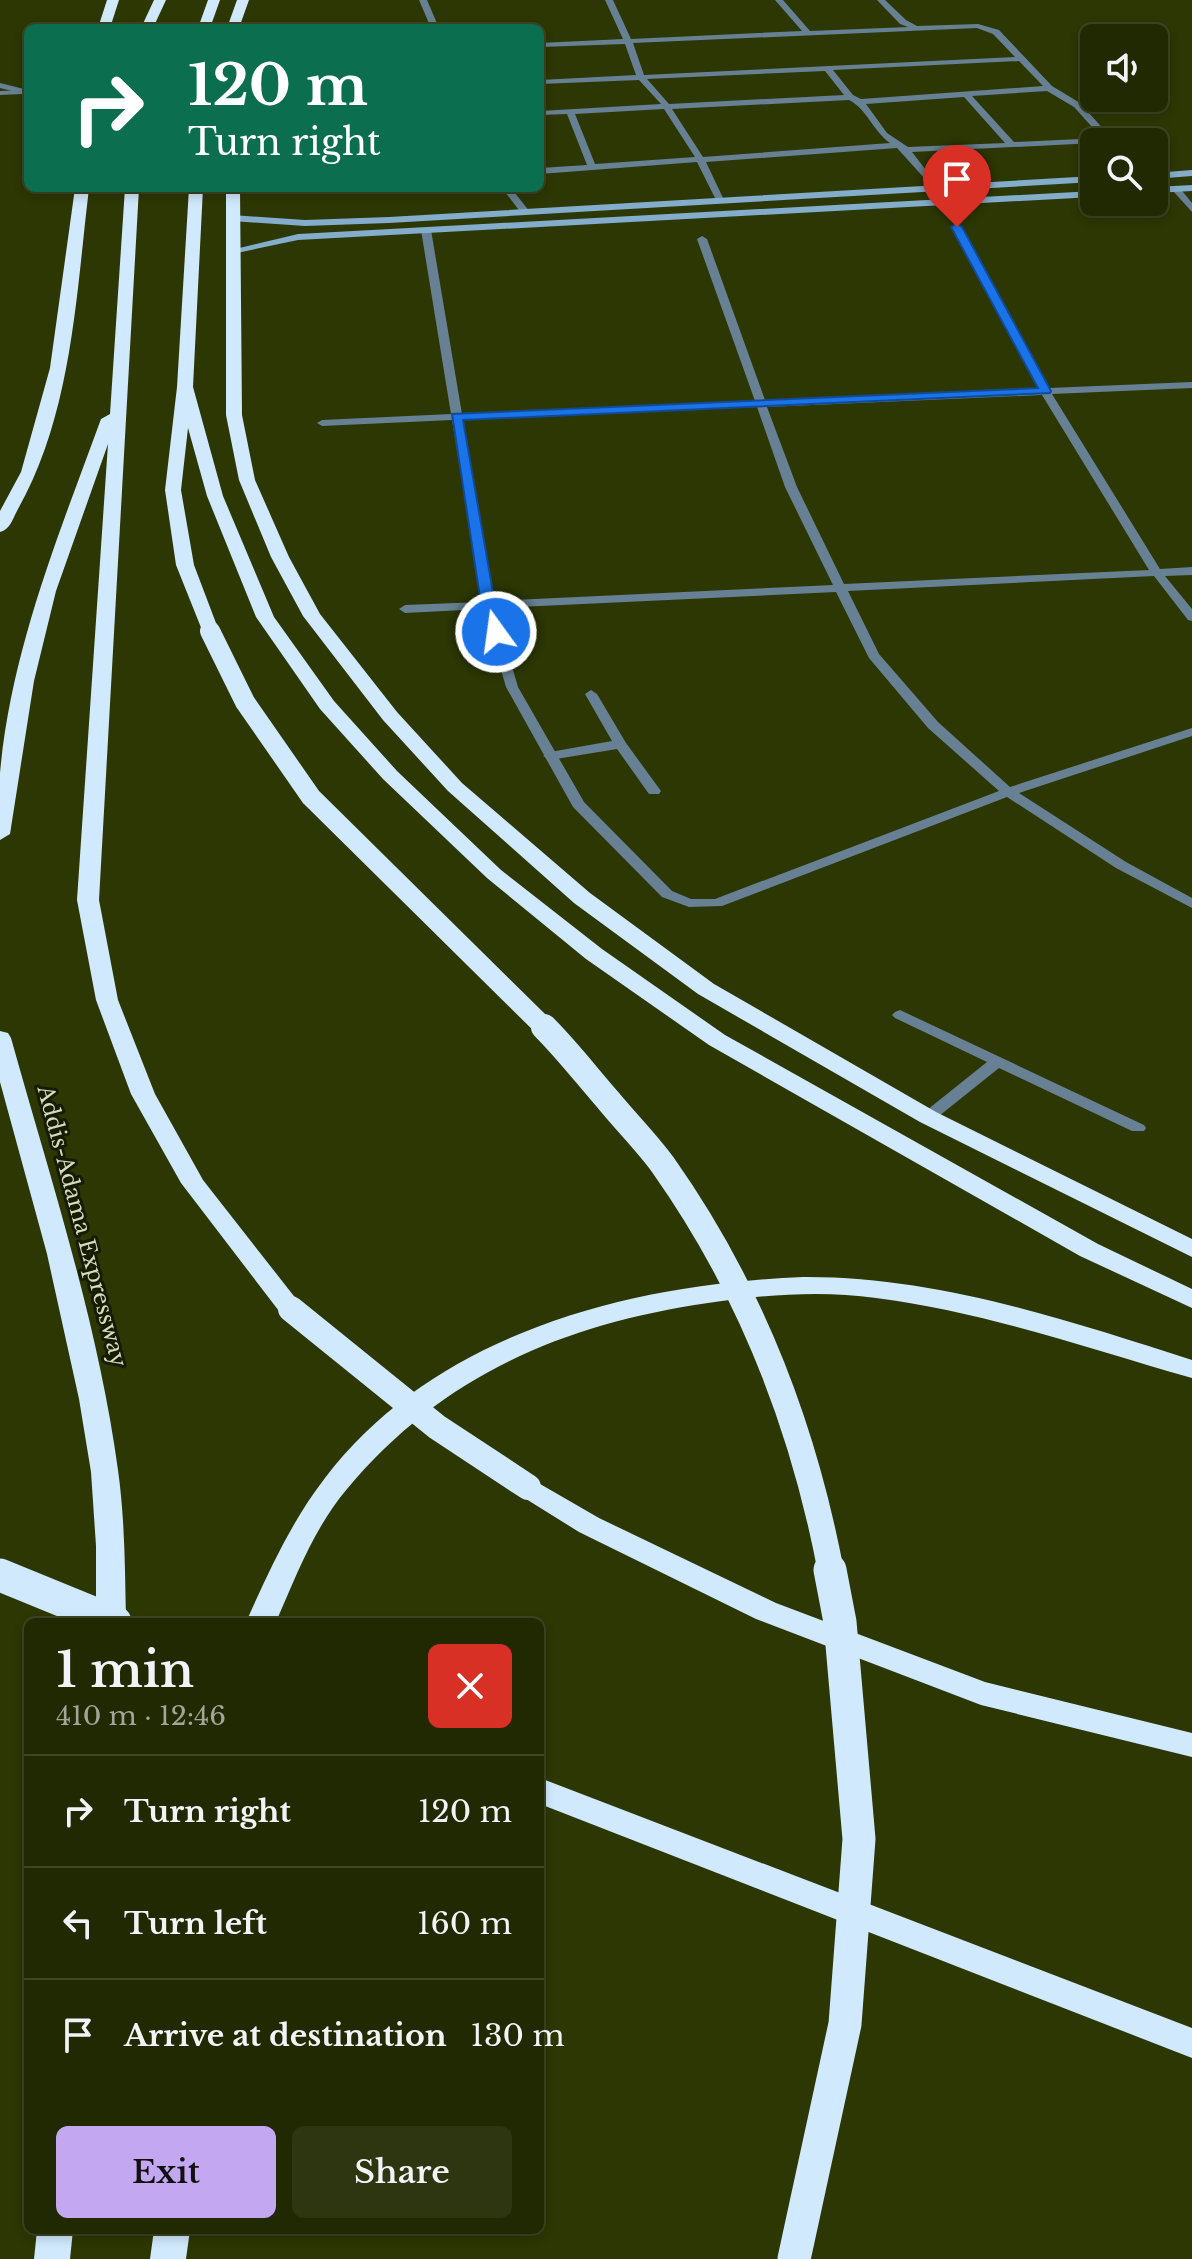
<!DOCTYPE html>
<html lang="en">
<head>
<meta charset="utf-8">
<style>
	:root { --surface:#212902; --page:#2d3511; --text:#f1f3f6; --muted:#a2a699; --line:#3e4524; --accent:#c4a7f1 }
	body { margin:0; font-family:"Libre Baskerville",serif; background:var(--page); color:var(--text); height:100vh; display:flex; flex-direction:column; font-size:30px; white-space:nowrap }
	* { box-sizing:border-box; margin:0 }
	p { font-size:26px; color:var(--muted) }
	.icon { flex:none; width:44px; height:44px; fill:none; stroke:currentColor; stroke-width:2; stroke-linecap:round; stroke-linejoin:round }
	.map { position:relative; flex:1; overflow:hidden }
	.side { position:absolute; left:24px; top:1618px; width:520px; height:616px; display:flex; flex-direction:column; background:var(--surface); border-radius:12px; box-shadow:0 4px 12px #0003,0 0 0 2px var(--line) }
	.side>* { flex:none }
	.banner { position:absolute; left:24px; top:24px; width:520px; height:168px; border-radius:12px; box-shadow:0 4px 12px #0003,0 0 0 2px var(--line); background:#0b6e4f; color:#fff; overflow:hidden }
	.buttons { position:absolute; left:1080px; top:24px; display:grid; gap:16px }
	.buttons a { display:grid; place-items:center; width:88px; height:88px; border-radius:12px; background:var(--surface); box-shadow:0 4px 12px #0003,0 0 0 2px var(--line); font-size:40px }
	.pin { position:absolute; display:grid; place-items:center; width:68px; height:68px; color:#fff; margin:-82px -34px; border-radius:50% 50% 50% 0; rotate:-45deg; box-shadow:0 0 8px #0007 }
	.pin .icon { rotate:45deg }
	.me { position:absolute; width:88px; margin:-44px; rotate:346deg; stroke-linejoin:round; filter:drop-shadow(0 0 6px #0008) }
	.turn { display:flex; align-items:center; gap:28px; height:168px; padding:0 32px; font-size:36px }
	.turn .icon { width:104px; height:104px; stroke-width:2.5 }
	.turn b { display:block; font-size:56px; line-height:68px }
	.round { display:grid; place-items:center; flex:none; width:84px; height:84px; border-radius:12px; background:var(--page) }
	.overview { display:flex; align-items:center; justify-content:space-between; height:136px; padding:0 32px }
	h1 { font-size:48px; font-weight:600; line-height:60px }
	.primary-button { display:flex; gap:16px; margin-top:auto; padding:16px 32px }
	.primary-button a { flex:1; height:92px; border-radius:12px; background:var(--accent); color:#111; font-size:32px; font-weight:600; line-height:92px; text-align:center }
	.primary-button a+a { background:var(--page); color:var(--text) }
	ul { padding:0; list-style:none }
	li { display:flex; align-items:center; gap:24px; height:112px; padding:0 32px; border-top:2px solid var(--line) }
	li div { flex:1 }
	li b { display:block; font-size:30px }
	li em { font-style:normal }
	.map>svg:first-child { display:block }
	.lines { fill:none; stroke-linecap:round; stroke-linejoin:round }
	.lane { fill:#678093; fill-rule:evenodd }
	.street { fill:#678093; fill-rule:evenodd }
	.secondary { fill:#84accb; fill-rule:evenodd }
	.highway { fill:#d0e9fc; fill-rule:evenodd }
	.highway-bridge-far2 { stroke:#d0e9fc; stroke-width:20 }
	.highway-bridge-far1 { stroke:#d0e9fc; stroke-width:26 }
	.highway-bridge { stroke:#d0e9fc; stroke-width:33 }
	.route { fill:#1a73e8; stroke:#114b97; stroke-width:2 }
	.labels { text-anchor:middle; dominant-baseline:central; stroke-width:6; stroke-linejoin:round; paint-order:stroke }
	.street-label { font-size:22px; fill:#d2dcbc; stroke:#161c03 }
</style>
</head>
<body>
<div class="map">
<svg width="1192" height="2259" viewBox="0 0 1192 2259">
	<rect width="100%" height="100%" fill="#2c3703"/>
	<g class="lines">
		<g class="lane">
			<polygon points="25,90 22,94 0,95 0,91"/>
			<polygon points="591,690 597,694 626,743 661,791 659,794 649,794 617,749 550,760 543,756 550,752 612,741 585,694"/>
			<polygon points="900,1010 1144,1125 1146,1128 1144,1131 1132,1131 999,1068 934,1120 922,1120 920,1117 922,1114 987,1062 895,1018 892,1015 895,1012"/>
		</g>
		<g class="street">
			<polygon points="419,0 427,0 439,28 431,28"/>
			<path d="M605,0H613L631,39L802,31L775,0H783L810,31L908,27L900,24L877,0H885L906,20L917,26L978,24L999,30L1052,86L1080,103L1115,142L912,152L939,187L935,190L897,148L706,162L724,200L720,203L716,200L697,162L540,174V168L587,165L567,114L540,115V111L661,104L639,80L540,84V80L636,75L625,44L540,47V43L623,39ZM977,28L993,34L1015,57L644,75L633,43ZM1019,61L1043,86L861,99L853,95L833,70ZM825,71L844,95L669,104L647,79ZM1047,91L1074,107L1102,138L1014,142L972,96ZM964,97L1005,143L908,147L887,133L866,104ZM849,100C867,109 873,131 890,143L703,157L672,109ZM664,109L695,157L595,164L575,114Z"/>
			<polygon points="0,83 28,90 28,95 0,88"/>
			<polygon points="1173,187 1179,187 1192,203 1192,212 1173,191"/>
			<polygon points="502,188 511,188 530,212 528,214 522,214"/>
			<path d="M954,225L962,227L1049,388L1192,382V388L1052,394L1160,569L1192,567V575L1165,576L1192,609V621L1188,620L1154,576L848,591L879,654L938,722L1010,787L1192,728V736L1019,793L1126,862L1192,898V908L1116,868L1007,797L722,906L689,907L662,897L573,807L506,687L483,609L405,613L399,609L405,605L482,602L452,420L322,426L317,423L322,420L451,414L421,230L426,227L431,230L462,414L755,401L697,239L702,236L707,239L765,400L1039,389L952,227ZM1042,395L1149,570L844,584L797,487L767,407ZM757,407L785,487L833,585L494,601L463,420ZM836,592L869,658L928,728L999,791L715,899H691L672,891L584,802L518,687L495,608Z"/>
		</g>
		<g class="secondary">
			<polygon points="1192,170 1192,176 1154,179 1154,173"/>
			<polygon points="1094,176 1094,182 389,223 305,226 232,221 227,218 232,215 305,220 389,217"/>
			<polygon points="1192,185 1192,191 1154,193 1154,187"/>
			<polygon points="1094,191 1094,197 298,240 232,254 227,251 298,234"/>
		</g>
		<g class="highway">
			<polygon points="107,0 119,0 110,28 98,28"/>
			<polygon points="154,0 166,0 153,28 141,28"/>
			<polygon points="208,0 220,0 210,28 198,28"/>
			<polygon points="237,0 249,0 239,28 227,28"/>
			<path d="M75,188H89C76,296 72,413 18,509C13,518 10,530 0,532V511L21,472L50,368Z"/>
			<path d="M125,188H139L99,900L118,1000L155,1094L203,1180L304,1309L300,1315L291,1318L282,1315L181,1183L131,1094L96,1000L77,900L108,444L56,591L34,681L10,834L0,840C0,818 0,795 0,773C11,650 59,534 101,419L110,414Z"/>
			<polygon points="189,188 203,188 193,387 223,496 274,617 334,701 397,771 501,870 602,949 725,1035 1098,1244 1192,1289 1192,1308 1080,1256 709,1045 586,959 487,878 383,779 320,709 256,617 207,496 188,428 181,490 194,565 219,631 216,635 204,635 176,565 165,490 177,387"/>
			<polygon points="226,188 240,188 242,415 255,480 289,557 320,614 397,712 462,783 590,893 714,984 936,1112 1192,1239 1192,1257 920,1122 698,994 574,903 448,791 383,720 303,616 271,557 239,480 226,415"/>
			<path d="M0,1031L8,1033L11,1038C51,1181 98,1323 118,1470C125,1520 125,1571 126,1622H96V1546L91,1472L79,1399L47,1254L0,1082Z"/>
			<path d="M803,1277C936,1276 1067,1320 1192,1360V1378C1087,1348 985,1312 876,1298C820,1290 763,1295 708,1303C564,1324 442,1375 347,1489C314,1528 296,1576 276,1622H246C269,1571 291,1522 325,1478C435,1333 630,1284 803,1277Z"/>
			<polygon points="528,1477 599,1518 776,1603 985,1682 1192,1733 1192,1757 981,1705 756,1619 579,1532 518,1494 514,1487 518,1480"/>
			<polygon points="540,1778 1192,2028 1192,2058 540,1804"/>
			<polygon points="37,2230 73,2230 70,2259 34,2259"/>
			<polygon points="154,2230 190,2230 186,2259 150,2259"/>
		</g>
		<polyline class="highway-bridge-far2" points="210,631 245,702 311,797 546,1029"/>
		<g class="highway-bridge-far1">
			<path d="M544,1027C567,1050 587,1076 608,1100C626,1122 647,1143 663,1165C750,1288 803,1424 831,1572"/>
			<polyline points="291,1309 437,1427 528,1487"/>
		</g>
		<g class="highway-bridge">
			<polyline points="0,1575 115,1622"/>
			<polyline points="794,2259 845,2024 859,1839 840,1622 830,1570"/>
		</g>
	</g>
	<polygon class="route" points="957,223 962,227 1051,391 1050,393 463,420 495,604 503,632 491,635 481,604 452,414 1038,388 951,227"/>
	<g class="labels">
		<g class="street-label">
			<text transform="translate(82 1226) rotate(75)">Addis-Adama Expressway</text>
		</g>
	</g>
</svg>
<div class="buttons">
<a><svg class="icon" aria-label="sound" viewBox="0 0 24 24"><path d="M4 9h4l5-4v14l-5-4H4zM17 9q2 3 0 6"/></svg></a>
<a><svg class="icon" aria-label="search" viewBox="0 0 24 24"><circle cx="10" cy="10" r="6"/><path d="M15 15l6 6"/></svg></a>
</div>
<div class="pin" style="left:957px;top:227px;background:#d93025"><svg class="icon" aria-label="arrive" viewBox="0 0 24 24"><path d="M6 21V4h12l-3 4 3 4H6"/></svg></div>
<svg class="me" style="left:496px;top:632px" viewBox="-20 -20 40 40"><circle r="17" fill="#1a73e8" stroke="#fff" stroke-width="3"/><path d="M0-11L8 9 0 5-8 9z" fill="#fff"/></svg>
<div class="banner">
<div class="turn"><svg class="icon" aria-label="right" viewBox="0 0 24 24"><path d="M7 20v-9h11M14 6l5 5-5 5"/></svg><div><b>120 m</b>Turn right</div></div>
</div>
<section class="side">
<div class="overview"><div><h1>1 min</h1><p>410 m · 12:46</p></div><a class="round" style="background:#d93025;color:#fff"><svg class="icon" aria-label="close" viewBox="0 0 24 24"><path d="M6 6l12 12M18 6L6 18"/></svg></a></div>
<ul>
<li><svg class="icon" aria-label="right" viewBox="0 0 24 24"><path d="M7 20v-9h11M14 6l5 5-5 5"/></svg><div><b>Turn right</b></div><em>120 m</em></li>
<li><svg class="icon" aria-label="left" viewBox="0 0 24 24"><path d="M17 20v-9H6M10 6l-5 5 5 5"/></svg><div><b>Turn left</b></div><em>160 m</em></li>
<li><svg class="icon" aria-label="arrive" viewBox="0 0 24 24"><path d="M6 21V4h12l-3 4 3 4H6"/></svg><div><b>Arrive at destination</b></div><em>130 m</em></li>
</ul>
<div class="primary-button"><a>Exit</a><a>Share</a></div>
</section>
</div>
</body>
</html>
